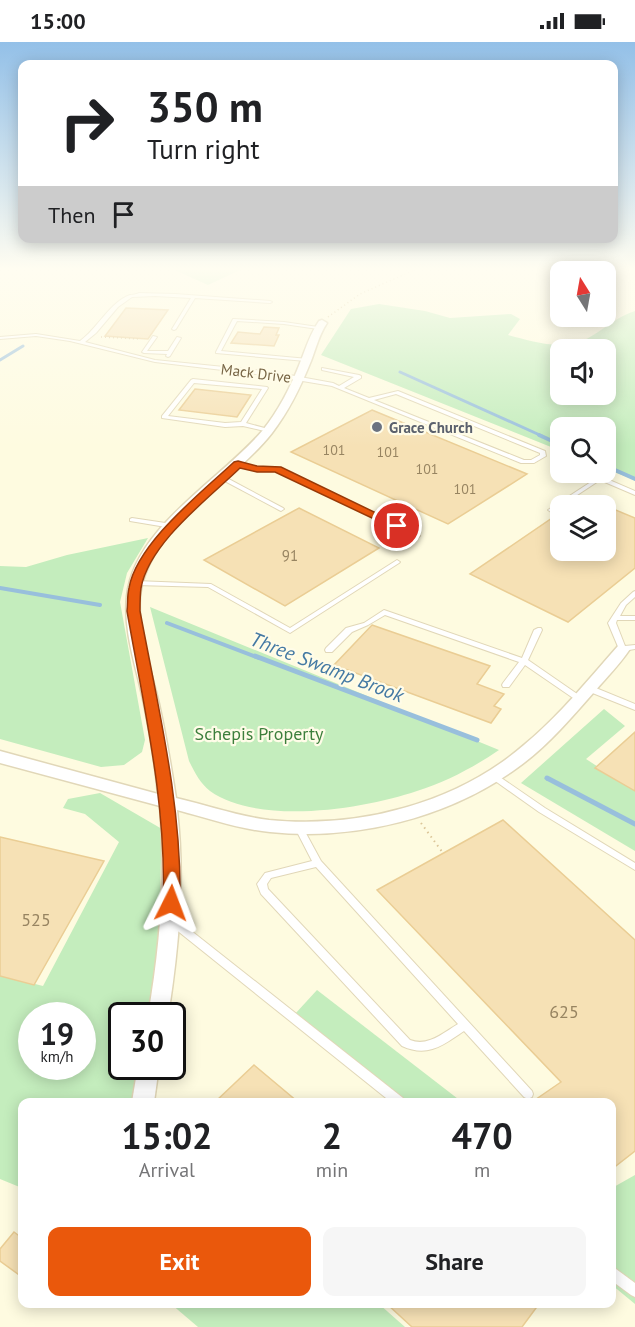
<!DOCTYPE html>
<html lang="en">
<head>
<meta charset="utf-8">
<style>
	:root { --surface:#fff; --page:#f6f6f6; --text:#202124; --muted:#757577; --accent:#ea580c }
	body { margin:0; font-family:"PT Sans",sans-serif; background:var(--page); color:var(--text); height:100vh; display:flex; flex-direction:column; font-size:22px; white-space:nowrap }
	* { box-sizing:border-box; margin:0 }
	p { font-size:20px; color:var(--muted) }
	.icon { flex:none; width:33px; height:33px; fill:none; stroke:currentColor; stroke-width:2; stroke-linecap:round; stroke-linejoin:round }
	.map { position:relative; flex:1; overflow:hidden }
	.panel { position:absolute; left:18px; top:1056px; width:598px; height:210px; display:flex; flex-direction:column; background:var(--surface); border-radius:12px; box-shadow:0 3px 15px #0003 }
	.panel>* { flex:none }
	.top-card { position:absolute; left:18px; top:18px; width:600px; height:183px; border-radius:12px; box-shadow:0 3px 15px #0003; background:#fff; color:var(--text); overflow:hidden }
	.needle { width:39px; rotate:349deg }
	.fabs { position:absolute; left:550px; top:219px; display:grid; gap:12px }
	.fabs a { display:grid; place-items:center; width:66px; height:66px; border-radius:12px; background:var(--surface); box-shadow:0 3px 15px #0003; font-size:30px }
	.speed { position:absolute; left:18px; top:960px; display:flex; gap:12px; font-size:30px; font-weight:700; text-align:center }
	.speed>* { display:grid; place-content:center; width:78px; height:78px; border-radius:50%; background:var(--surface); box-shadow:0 3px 15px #0003; line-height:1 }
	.speed small { font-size:15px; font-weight:400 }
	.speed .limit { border:3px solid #111; border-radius:9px; background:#fff; color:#111 }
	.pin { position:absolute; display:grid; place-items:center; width:51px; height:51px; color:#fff; margin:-26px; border:3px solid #fff; border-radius:50%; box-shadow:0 2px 6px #0007 }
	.me { position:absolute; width:66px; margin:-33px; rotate:3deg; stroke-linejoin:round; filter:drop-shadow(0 0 4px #0008) }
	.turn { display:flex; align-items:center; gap:21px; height:126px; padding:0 30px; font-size:27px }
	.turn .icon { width:78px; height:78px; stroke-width:2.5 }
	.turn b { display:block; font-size:42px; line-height:51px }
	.then { display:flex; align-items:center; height:57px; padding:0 30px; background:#0003; gap:12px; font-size:22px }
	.eta { display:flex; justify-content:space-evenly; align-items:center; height:102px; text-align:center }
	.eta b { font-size:36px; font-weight:700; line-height:42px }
	.action { display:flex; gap:12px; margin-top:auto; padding:12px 30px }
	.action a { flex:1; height:69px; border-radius:12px; background:var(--accent); color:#fff; font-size:24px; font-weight:700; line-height:69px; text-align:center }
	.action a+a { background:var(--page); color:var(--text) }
	.status { display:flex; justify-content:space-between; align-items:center; height:42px; padding:0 30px; background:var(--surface); direction:ltr }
	.status svg { height:16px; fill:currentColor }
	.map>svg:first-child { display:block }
	.green { fill:#c4edbd; fill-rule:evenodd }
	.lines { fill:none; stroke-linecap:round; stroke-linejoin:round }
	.stream-far2 { stroke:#98bfdc; stroke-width:3 }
	.stream-far1 { stroke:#98bfdc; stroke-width:4 }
	.stream { stroke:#98bfdc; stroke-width:5 }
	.building { fill:#f6e1b5; stroke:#eacd94; stroke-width:1.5 }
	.lane-casing { stroke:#e1d7b8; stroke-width:2 }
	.street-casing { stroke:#e1d7b8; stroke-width:3 }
	.path-far1 { stroke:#dbc598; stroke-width:1.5; stroke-dasharray:1 3; stroke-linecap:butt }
	.path { stroke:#dbc598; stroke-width:2; stroke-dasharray:1.5 4; stroke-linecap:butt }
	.lane { fill:#fff; fill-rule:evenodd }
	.street { fill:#fff; fill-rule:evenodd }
	.route { fill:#ea580c; stroke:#983908; stroke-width:1.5 }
	.worship-dot { fill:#6b7280; stroke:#fffce8; stroke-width:2 }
	.labels { text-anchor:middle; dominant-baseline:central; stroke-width:4.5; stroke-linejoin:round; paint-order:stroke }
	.far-number-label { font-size:14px; fill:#978461 }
	.far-street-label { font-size:15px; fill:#776545; stroke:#fffce8 }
	.far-worship-label { font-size:15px; font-weight:bold; fill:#5b616d; stroke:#fffce8; text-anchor:start }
	.number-label { font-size:15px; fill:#978461 }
	.park-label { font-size:18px; fill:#3d7f3c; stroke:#fffce8 }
	.near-number-label { font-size:18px; fill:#978461 }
	.water-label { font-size:20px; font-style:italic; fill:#4479a3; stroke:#fffce8 }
</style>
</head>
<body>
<div class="status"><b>15:00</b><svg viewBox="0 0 49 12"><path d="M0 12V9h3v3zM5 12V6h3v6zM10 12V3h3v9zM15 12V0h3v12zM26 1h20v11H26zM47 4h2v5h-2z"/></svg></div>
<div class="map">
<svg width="635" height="1285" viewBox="0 0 635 1285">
	<rect width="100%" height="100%" fill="#fefbe0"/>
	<g class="green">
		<polygon points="168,225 255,225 238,229 208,243"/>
		<path d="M379,262L425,269L450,276L511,272L520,277L508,293C534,300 565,310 590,295C606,286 618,274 635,269V438L606,427V386H561V409L321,313L351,267ZM561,308H606V352H561Z"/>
		<polygon points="148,496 127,531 120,560 145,698 142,710 124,723 101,725 0,697 0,524 26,525 67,513"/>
		<path d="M150,565L499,708C474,725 446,740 417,749C364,767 259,784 210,749C200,741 195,731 189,719Z"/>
		<polygon points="604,667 625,684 586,717 635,749 635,809 521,741"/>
		<path d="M100,751L162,787L156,973L122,974V1024L155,1025L154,1060H22V1146L0,1137V933L43,944L119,800L85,772L63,766L68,757ZM32,974H82V1024H32Z"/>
		<polygon points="317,948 462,1060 399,1060 295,972"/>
		<polygon points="635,1133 635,1262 612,1243 612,1146"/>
		<polygon points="171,1262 379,1262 405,1285 198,1285"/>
	</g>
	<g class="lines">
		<g class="stream-far2">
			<polyline points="0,318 23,304"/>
			<polyline points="400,330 542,394"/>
		</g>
		<g class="stream-far1">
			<polyline points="539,393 561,403"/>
			<polyline points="606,424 635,437"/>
			<polyline points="0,546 100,563"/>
			<polyline points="167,581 259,616"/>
		</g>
		<g class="stream">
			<polyline points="255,614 477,698"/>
			<polyline points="547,736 635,782"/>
		</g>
	</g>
	<g class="building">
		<polygon points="126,266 168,268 148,297 105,294"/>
		<polygon points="264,285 279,286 276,293 279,293 274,304 231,301 238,290 260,292"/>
		<polygon points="195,347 251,353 237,375 179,368"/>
		<polygon points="372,368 527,432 448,482 291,410"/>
		<polygon points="606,464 635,476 635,526 568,580 470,532 561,470 561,508 606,508"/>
		<polygon points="299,466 379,506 285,564 204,518"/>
		<polygon points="372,583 490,624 477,642 504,652 494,664 501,667 491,681 334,623"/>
		<polygon points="635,690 635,749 595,726"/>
		<polygon points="503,778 635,898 635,1109 612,1127 612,1060 532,1060 561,1040 377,848"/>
		<polygon points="0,795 104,819 34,943 0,934"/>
		<polygon points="254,1023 298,1060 215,1060"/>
		<polygon points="14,1190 22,1196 22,1235 0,1219 0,1207"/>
		<polygon points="387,1262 539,1262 522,1285 412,1285"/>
	</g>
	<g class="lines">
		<defs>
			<g id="lane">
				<path d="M139,251L175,252L270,259L272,260L270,261L195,256L176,287L174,288L172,287L191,256L155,254L132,255L118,265L96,291L85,300L155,318L273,330L333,341L339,344L354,335L322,328V326L359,333L361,334V336L344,346L369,356L398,349L545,409L546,414L534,421H521L332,344L273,334L155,320L70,299L36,294L0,297V295L36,292L80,299C97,287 110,260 130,253C131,253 138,252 139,251ZM396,352L540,411V413L531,418H524L374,358Z"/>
				<polygon points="233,277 284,280 318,285 320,286 318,287 284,282 237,279 221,309 308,317 308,318 306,319 216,311 216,310"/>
				<polygon points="153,294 157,295 147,309 168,309 177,295 181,296 170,314 168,315 166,314 167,312 144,311 142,310"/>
				<path d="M193,337L267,345L268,346L246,381L272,388L269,390L243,384L225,385L162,376V374L191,338ZM194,341L262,347L241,380L225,381L168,374Z"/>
				<polygon points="238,420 257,425 279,426 420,494 417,496 415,495 276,429 257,429 236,423 236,421"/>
				<polygon points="223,434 283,466 284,467 281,469 279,468 221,437 221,435"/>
				<polygon points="600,434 635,449 635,453 600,438 553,469 551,470 548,468"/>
				<polygon points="132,476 172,482 175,484 172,486 130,479 130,477"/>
				<polygon points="397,518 400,520 399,521 290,591 208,545 136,543 133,541 136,539 211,542 290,586"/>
				<polygon points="635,549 635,555 626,563 620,574 635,574 635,578 617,578 616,581 625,604 635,603 635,607 623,609 619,607 608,581 621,561 633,550"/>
				<polygon points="384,568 522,616 534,588 538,586 541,586 542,588 528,618 583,656 582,658 576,658 525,623 509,645 503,645 502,643 503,641 519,620 385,573 368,583 352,590 332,610 326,610 325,608 326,606 346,586 364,581"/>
				<polygon points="585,644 591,644 635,662 635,668 585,648 584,646"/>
				<polygon points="494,731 545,766 635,821 635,828 539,770 491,736 490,734 491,732"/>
				<path d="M299,783L302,784L321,819L532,1049L533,1052L532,1055L528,1057L524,1055L464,989C443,1003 428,1016 402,1004L261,852L257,842L265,831L312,819L295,786L296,784ZM316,825L458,982C443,991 428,1005 410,998L268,847L267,842L271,836Z"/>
				<polygon points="172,875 175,876 403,1056 404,1060 391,1060 169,882 167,879 169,876"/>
				<polygon points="612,1225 616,1227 635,1241 635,1255 631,1253 612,1239"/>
			</g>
			<g id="street">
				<path d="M322,278L327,281C319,293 316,306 311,319C301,344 289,369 272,391C233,441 147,486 140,554C137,590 151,627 159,662C166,693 171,724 176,756C207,763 237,774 269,778C357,787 456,762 524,703C559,674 588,638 618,604L623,603L630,607C620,622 607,635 595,649C571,676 547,705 517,726C448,776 355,799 270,790C238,787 208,776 177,768C185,837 179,905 168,974H148C160,904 166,835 160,764L0,721V709L158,752C155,722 150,691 144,662C137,627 123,590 127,554C134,485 221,438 263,388C279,368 291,344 300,321C306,306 310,292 319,279Z"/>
				<polygon points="138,1024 159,1024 154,1060 132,1060"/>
			</g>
		</defs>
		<use href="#lane" class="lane-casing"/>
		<use href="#street" class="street-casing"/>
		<g class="path-far1">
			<polyline points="328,275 360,252 421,225"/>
			<polyline points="101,295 140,297"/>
		</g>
		<polyline class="path" points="421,781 443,811"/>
		<use href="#lane" class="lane"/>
		<use href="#street" class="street"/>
	</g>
	<linearGradient id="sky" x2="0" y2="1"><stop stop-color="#93c0e8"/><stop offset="0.56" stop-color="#fffdf1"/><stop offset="1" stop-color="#fffdf1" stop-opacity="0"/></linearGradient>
	<rect width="635" height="405" fill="url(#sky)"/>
	<path class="route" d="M238,419L257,424L281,425L403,484L401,486H393L275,430H257L240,426C208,457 149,501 141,546C140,553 140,562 140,569C158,666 182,762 180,861L177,866L171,868L166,866L163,861C167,763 144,666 127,569C128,562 127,554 129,546C137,501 201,451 234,420Z"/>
	<circle class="worship-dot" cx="377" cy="385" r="6"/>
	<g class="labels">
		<g class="far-number-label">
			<text x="334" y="408">101</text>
			<text x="388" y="410">101</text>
			<text x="427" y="427">101</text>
			<text x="465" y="447">101</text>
		</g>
		<g class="far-street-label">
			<text transform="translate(256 331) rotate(7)">Mack Drive</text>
		</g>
		<g class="far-worship-label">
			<text x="389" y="385">Grace Church</text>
		</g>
		<g class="number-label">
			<text x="290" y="513">91</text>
		</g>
		<g class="park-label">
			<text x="259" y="691">Schepis Property</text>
		</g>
		<g class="near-number-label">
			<text x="36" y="877">525</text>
			<text x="564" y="969">625</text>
		</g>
		<g class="water-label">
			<text transform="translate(327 625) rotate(21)">Three Swamp Brook</text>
		</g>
	</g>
</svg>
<div class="fabs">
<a><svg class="needle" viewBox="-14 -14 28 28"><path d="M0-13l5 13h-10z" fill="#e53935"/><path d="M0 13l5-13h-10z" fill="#757577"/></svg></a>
<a><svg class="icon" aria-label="sound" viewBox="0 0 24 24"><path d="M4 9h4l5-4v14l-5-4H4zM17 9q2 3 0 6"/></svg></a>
<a><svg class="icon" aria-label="search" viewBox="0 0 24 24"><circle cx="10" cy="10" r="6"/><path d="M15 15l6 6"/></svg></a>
<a><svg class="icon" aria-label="layers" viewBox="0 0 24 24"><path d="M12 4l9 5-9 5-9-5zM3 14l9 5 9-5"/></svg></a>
</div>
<div class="speed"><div>19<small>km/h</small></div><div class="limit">30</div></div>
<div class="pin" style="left:397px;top:484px;background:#d93025"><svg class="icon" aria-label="arrive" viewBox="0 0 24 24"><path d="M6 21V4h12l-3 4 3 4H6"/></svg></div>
<svg class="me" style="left:171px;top:861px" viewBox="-20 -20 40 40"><path d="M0-17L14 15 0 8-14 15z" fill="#ea580c" stroke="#fff" stroke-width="4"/></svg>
<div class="top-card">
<div class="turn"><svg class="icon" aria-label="right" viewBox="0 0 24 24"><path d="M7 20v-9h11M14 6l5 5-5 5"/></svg><div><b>350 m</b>Turn right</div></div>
<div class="then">Then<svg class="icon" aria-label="arrive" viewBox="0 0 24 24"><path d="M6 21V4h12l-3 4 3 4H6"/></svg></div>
</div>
<section class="panel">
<div class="eta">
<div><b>15:02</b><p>Arrival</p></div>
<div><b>2</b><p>min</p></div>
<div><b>470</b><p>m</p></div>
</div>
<div class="action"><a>Exit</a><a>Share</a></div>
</section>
</div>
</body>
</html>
